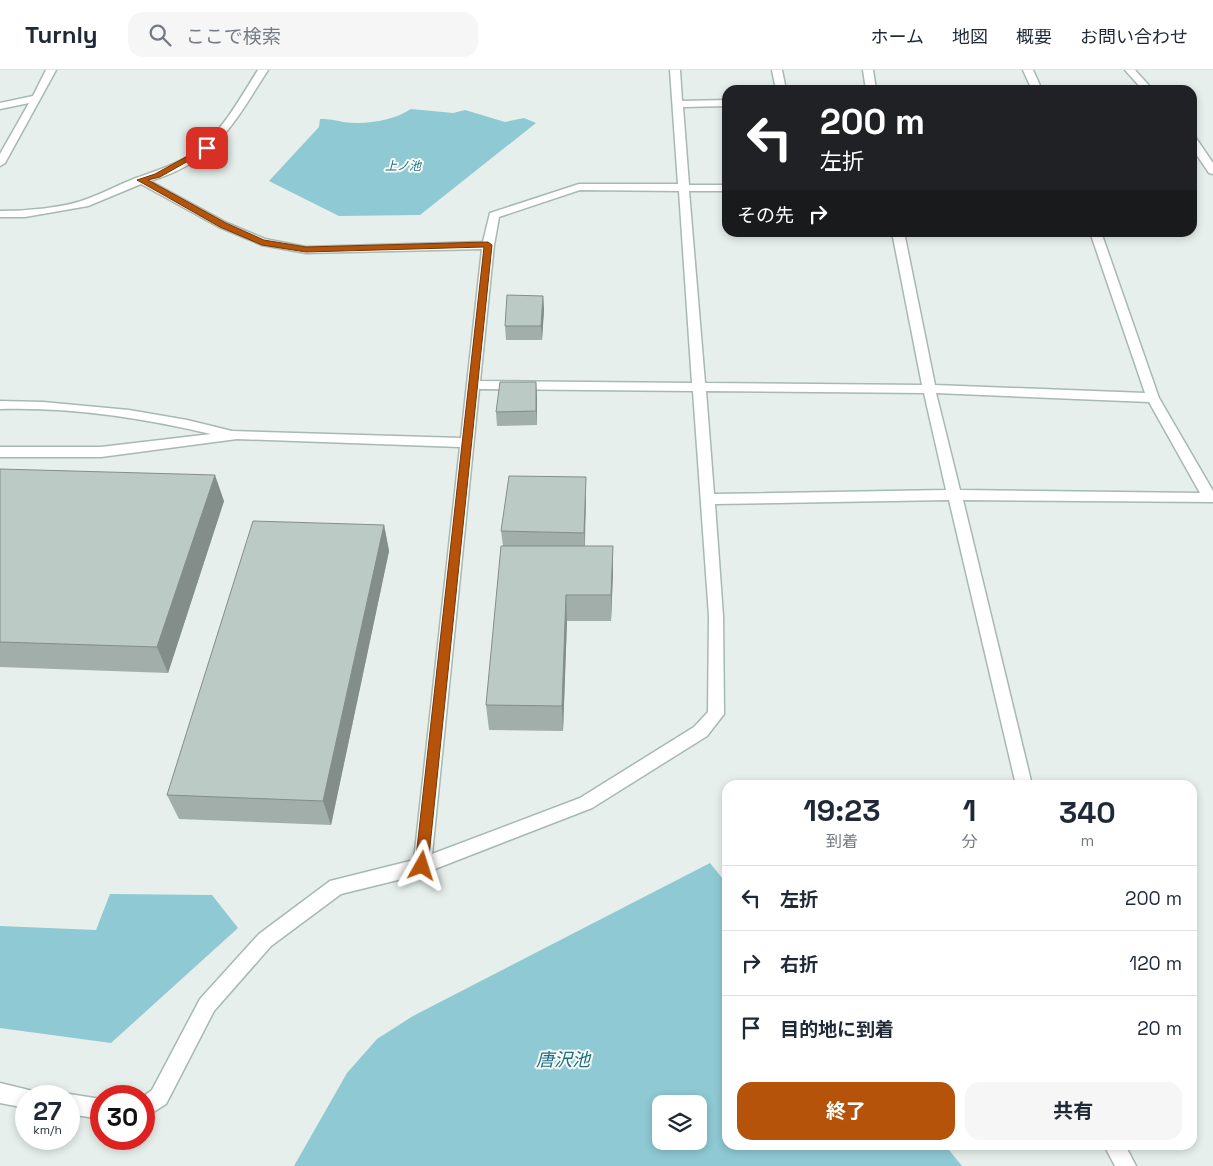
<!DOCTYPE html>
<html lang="ja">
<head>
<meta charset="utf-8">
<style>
	:root { --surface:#fff; --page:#f6f6f7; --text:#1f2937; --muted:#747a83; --line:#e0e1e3; --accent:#b45309 }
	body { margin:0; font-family:"Space Grotesk","Noto Sans JP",sans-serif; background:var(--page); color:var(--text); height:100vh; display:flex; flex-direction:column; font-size:19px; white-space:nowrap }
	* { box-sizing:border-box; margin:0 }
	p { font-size:16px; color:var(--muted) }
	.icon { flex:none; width:28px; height:28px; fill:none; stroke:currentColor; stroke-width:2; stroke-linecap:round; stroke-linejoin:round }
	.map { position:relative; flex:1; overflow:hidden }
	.panel { position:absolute; left:722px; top:710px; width:475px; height:370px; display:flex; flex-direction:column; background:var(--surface); border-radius:15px; box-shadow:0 2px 8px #0003 }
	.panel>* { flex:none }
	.banner { position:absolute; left:722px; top:15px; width:475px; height:152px; border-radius:15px; box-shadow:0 2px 8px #0003; background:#202124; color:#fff; overflow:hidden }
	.buttons { position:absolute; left:652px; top:1025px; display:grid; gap:10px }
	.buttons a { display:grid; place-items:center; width:55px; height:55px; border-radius:10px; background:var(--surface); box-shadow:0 2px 8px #0003; font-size:25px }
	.speed { position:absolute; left:15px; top:1015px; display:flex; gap:10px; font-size:25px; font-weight:700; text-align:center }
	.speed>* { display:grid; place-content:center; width:65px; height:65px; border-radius:50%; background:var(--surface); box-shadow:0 2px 8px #0003; line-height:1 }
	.speed small { font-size:12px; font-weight:400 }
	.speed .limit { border:8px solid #d22; background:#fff; color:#111 }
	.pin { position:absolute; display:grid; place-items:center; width:42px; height:42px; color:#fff; margin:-21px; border-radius:10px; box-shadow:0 2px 8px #0006 }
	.me { position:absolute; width:55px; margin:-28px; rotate:6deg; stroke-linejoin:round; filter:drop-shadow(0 0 4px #0008) }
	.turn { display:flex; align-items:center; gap:18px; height:105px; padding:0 15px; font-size:22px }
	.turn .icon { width:65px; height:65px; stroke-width:2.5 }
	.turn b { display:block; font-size:35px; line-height:42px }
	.then { display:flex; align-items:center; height:48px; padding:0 15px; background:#0003; gap:10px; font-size:19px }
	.eta { display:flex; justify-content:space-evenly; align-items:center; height:85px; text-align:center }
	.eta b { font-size:30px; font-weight:700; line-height:35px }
	.button { display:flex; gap:10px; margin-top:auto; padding:10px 15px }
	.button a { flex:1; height:58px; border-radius:15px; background:var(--accent); color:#fff; font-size:20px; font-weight:700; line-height:58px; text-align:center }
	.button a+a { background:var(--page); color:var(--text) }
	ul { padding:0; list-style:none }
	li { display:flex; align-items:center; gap:15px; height:65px; padding:0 15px; border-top:1px solid var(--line) }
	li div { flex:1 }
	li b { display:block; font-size:19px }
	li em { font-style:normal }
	header { display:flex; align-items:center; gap:30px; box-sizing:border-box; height:70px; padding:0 25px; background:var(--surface); border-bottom:1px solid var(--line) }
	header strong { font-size:24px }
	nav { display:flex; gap:28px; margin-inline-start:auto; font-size:18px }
	.search { width:350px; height:45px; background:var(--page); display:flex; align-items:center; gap:12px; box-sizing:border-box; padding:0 18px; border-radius:15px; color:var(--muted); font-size:19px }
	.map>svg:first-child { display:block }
	.water { fill:#8ec9d4; fill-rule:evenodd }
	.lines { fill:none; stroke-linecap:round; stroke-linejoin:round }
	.minor-casing { stroke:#a8b8b2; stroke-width:3 }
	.minor { fill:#fff; fill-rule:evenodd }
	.wall { fill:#a1aea9 }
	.shaded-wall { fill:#838d89 }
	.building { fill:#bbcac4; stroke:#838d89 }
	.route { fill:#b45309; stroke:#753606 }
	.labels { text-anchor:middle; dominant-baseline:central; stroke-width:4; stroke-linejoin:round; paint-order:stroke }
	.far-water-label { font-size:12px; font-style:italic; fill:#1c6f80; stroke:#f7fbf9 }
	.near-water-label { font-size:18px; font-style:italic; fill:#1c6f80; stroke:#f7fbf9 }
</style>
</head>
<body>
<header>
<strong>Turnly</strong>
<div class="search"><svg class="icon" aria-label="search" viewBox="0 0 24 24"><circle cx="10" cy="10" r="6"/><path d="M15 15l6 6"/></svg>ここで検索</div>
<nav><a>ホーム</a><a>地図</a><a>概要</a><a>お問い合わせ</a></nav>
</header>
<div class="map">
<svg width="1213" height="1096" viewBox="0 0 1213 1096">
	<rect width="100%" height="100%" fill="#e6efeb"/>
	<g class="water">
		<path d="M411,39L453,43L465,40L505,52L524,48L536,53L420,145L339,146L269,111L319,57L320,49C329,49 335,50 343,52C365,55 393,51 411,39Z"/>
		<path d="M710,793L727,814L728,1075H945L962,1096H294L347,1003L377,969L413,946ZM661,1034H699V1071H661Z"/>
		<polygon points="110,824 212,825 238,858 111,973 0,958 0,856 96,860"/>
	</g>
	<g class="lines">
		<defs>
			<g id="minor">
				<polygon points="46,0 56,0 5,93 0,96 0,84 29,33 0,39 0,33 33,26"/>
				<path d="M258,0H268C234,53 215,92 150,111L227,153L265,169L306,177L483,172L490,143L579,114H678L670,0H680L682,31L728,30V36L683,37L689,115H728V121H689L705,313L922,315L892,162H904L935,315L1145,323L1090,162H1101L1159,328L1213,421V432L963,430L1032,715H1016L949,430L715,434L723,546L724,644L707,666L592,738L422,804L341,824L271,876L214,941L166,1034L144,1048V1026L152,1020L200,929L259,864L330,811L414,790L460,377L237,369L101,387H0V377H101L211,364C143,348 70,337 0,339V331L43,332L129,340L187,350L232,361L461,368L482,179L306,183L262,175L219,157L141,114L88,136L25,147H0V141C24,141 65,138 87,129C104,123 120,114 136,108C159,100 187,91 205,74C227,53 242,25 258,0ZM580,120L679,121L692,313L480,311L494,175L499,147ZM479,319L693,321L709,546L708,642L694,657L580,728L432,784ZM706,321L924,323L946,420L714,424ZM936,323L1149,332L1200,423L960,420Z"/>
				<polygon points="772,0 782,0 786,20 776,20"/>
				<polygon points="863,0 873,0 876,20 866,20"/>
				<polygon points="1023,0 1033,0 1042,20 1032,20"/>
				<polygon points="1125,0 1135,0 1153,20 1143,20"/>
				<polygon points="1192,67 1196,68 1213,93 1213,104 1209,103 1192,78"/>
				<polygon points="0,1013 33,1021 35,1026 26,1026 26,1038 0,1033"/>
				<polygon points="69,1024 101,1029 101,1049 69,1044 69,1026 64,1026"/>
				<polygon points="1104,1075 1125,1075 1136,1096 1115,1096"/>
			</g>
		</defs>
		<use href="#minor" class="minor-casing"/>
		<use href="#minor" class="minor"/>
	</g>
	<g class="wall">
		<polygon points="543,226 544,240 542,270 506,270 505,256"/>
		<polygon points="536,312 537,355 497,356 496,342"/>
		<polygon points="0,399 224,431 168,603 0,597"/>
		<polygon points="586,428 585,476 613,502 611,551 567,551 563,661 489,660 486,635 503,476 501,461"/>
		<polygon points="384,455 389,481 331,755 179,749 167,725"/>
	</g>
	<g class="shaded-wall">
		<polygon points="543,226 544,240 542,270 541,256"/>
		<polygon points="536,312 537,326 537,355 536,341"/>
		<polygon points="215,405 224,431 168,603 157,577"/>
		<polygon points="586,407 586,428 584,483 584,463"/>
		<polygon points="384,455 389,481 331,755 323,731"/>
		<polygon points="613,476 613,502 611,551 611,525"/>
		<polygon points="566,525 567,551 563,661 562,636"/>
	</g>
	<g class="building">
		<polygon points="507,225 543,226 541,256 505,256"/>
		<polygon points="500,312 536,312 536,341 496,342"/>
		<polygon points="0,399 215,405 157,577 0,572"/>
		<polygon points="509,406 586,407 584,463 501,461"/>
		<polygon points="253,451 384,455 323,731 167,725"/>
		<polygon points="501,476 613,476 611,525 566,525 562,636 486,635"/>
	</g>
	<polygon class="route" points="204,77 211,78 160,107 148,110 226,153 264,170 306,177 488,172 492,175 428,796 426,800 422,802 417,800 415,796 484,177 306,182 262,175 220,157 137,110 155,104"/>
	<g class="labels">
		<g class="far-water-label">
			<text x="403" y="96">上ノ池</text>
		</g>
		<g class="near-water-label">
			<text x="563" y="989">唐沢池</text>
		</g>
	</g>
</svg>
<div class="buttons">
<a><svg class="icon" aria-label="layers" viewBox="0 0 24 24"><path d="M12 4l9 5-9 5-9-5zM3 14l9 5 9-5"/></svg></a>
</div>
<div class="speed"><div>27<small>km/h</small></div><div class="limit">30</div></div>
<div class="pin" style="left:207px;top:78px;background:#d93025"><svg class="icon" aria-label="arrive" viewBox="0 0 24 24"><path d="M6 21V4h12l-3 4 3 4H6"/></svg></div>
<svg class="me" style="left:422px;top:796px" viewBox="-20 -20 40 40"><path d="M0-17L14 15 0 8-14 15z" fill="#b45309" stroke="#fff" stroke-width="4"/></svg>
<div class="banner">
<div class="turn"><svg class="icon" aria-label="left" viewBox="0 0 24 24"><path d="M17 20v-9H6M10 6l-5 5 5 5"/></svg><div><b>200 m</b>左折</div></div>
<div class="then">その先<svg class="icon" aria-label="right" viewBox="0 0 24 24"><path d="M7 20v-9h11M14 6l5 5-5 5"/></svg></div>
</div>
<section class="panel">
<div class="eta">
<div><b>19:23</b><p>到着</p></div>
<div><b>1</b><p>分</p></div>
<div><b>340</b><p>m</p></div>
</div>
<ul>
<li><svg class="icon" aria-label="left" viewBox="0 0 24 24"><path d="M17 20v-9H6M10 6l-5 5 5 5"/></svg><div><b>左折</b></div><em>200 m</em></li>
<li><svg class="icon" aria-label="right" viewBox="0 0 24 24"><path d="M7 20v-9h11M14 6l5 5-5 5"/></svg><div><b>右折</b></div><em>120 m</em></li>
<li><svg class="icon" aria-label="arrive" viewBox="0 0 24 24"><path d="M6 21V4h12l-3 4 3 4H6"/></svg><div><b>目的地に到着</b></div><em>20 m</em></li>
</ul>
<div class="button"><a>終了</a><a>共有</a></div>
</section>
</div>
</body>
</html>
